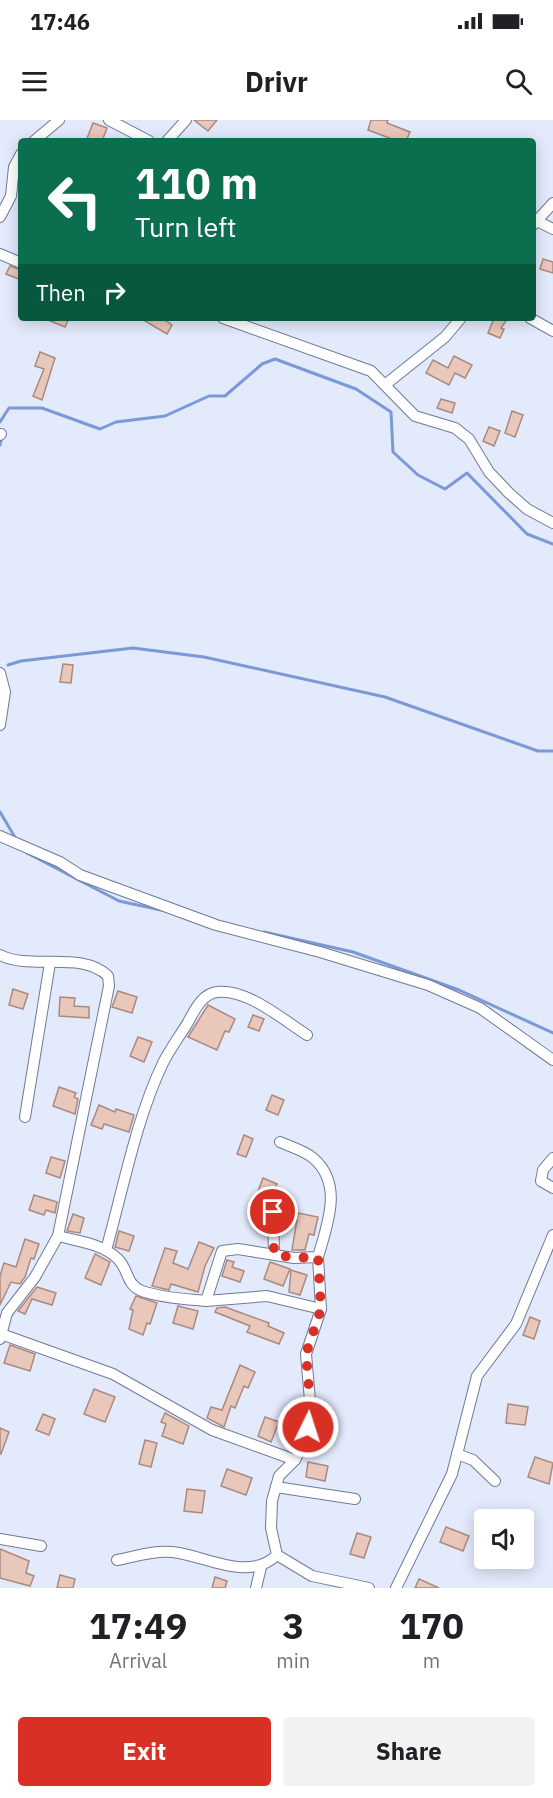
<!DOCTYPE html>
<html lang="en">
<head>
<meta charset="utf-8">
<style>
	:root { --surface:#fff; --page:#f2f2f2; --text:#202124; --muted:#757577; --accent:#d93025 }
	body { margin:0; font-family:"IBM Plex Sans",sans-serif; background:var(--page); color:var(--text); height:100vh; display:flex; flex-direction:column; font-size:22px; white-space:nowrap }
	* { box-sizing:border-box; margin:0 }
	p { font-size:20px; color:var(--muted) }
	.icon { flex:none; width:33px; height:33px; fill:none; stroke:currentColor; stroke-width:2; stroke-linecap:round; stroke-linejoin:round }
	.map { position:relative; height:1468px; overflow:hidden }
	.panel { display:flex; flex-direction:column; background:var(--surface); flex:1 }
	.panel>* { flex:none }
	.banner { position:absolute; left:18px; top:18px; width:518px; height:183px; border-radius:6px; box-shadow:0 3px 15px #0003; background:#0b6e4f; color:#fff; overflow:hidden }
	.tools { position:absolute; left:474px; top:1389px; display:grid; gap:12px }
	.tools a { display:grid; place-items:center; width:60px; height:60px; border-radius:6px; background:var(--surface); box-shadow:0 3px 15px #0003; font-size:30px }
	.pin { position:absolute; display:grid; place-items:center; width:51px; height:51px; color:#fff; margin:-26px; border:3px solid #fff; border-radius:50%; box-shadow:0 2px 6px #0007 }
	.me { position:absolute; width:66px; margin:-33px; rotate:4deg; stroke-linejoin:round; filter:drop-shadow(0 0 4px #0008) }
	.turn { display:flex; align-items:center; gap:21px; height:126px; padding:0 18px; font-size:27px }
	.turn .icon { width:78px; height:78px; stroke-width:2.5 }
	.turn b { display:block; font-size:42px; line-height:51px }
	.then { display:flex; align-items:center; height:57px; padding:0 18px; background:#0003; gap:12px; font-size:22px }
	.eta { display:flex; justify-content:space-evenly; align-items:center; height:102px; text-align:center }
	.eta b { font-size:36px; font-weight:700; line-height:42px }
	.primary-button { display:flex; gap:12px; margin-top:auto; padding:12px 18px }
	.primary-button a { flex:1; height:69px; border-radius:6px; background:var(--accent); color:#fff; font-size:24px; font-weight:700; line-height:69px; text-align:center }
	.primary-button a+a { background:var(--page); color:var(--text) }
	.status { display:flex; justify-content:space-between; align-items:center; height:42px; padding:0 30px; background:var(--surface); direction:ltr }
	.status svg { height:16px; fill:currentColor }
	header { display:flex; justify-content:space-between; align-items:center; height:78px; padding:0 18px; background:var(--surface); font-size:27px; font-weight:700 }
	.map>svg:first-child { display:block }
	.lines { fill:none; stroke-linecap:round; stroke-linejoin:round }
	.stream { stroke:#7b98d8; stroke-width:3 }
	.building { fill:#eac7bb; stroke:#aa8a7f; stroke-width:1.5 }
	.minor-casing { stroke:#6e7a94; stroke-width:12 }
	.minor { stroke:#fff; stroke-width:10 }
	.route { stroke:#d93025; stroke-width:10; stroke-dasharray:0 18 }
</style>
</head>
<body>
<div class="status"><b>17:46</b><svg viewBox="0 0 49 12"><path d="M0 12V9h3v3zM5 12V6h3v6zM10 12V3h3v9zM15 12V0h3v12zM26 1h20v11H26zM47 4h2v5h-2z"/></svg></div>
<header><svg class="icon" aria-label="menu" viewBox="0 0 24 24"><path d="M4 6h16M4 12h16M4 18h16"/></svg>Drivr<svg class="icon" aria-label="search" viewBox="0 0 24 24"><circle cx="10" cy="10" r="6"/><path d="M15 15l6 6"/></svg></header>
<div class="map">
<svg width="553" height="1468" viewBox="0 0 553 1468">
	<rect width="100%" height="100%" fill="#e2eafc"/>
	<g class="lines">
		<g class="stream">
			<polyline points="0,302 9,288 42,288 100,309 116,302 165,296 209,276 225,276 262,244 275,239 356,269 391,292 393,332 418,355 445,369 467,353 527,414 553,424"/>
			<polyline points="0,325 2,315"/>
			<polyline points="8,545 21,541 133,528 204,537 385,577 538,631 553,631"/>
			<polyline points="0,692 16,719"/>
			<polyline points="27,733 119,781 161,790"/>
			<polyline points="264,812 353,832 459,870 553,913"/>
		</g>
	</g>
	<g class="building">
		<polygon points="194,0 217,0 208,11"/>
		<polygon points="371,0 388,0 387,3 410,12 406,21 392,21 392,19 368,10"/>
		<polygon points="93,3 107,8 102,21 86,21"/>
		<polygon points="543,139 553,142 553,153 540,149"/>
		<polygon points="10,146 21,150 21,160 6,154"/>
		<polygon points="43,198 69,198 65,207"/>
		<polygon points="140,198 162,198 172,205 167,214"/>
		<polygon points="494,198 508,198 501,208 504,209 500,218 488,213"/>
		<polygon points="40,232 55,238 42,280 33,276 44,249 35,246"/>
		<polygon points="454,236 472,245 465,258 455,253 449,265 426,253 433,240 448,248"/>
		<polygon points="441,279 455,283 452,293 437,288"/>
		<polygon points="512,291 523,295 515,317 505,313"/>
		<polygon points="489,307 500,311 494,326 483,321"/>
		<polygon points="63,544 73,545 71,563 60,562"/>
		<polygon points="13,869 28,874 23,889 9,885"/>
		<polygon points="118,871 137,877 132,893 112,887"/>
		<polygon points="60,877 75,878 74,886 89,887 89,898 59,896"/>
		<polygon points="208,885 235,899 229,912 225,911 217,930 188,917"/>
		<polygon points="253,895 264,899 259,911 248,907"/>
		<polygon points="138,917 152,922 144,942 130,936"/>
		<polygon points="59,967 76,973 74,977 78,979 75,994 53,986"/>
		<polygon points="272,975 284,980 278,995 266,990"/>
		<polygon points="99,985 115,992 116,989 134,995 129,1012 104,1004 102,1009 91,1005"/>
		<polygon points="244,1015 253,1019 246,1037 237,1034"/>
		<polygon points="51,1037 65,1041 60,1058 46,1053"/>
		<polygon points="263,1058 277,1064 272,1077 258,1071"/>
		<polygon points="34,1075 57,1082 55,1093 46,1090 44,1095 29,1090"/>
		<polygon points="298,1093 318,1097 314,1115 309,1114 305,1130 292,1130"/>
		<polygon points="73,1094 84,1098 80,1113 67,1111"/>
		<polygon points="119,1111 134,1116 129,1131 115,1127"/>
		<polygon points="25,1119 39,1124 34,1139 31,1138 25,1157 20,1164 11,1162 0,1185 0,1156 4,1143 16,1147"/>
		<polygon points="199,1122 214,1128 205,1146 198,1172 171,1164 169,1170 152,1166 165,1128 177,1131 173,1143 188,1149"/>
		<polygon points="95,1134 110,1142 101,1165 85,1158"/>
		<polygon points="227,1140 234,1142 232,1147 244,1151 240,1162 222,1156"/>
		<polygon points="270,1142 290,1149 283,1166 264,1159"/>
		<polygon points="291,1150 307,1155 300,1175 289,1172"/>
		<polygon points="37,1167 56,1173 52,1185 32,1179 25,1194 18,1191"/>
		<polygon points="136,1176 157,1183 150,1204 147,1203 143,1215 129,1209 133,1190 130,1189"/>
		<polygon points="178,1186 198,1191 193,1209 173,1203"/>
		<polygon points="225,1187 269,1203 268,1206 284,1213 279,1224 247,1212 250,1206 215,1192 217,1188"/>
		<polygon points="530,1197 540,1201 534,1219 523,1215"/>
		<polygon points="10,1225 35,1234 30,1251 4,1243"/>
		<polygon points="240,1245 255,1252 248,1268 244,1266 235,1288 231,1286 224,1307 207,1298 211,1287 222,1290"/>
		<polygon points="94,1269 115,1277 105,1302 84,1294"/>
		<polygon points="508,1284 528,1287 525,1305 506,1303"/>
		<polygon points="165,1293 189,1306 183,1324 162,1316 166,1304 161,1302"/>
		<polygon points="43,1294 55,1299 49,1315 36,1310"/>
		<polygon points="265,1297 279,1302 271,1322 258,1316"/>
		<polygon points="0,1308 9,1312 1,1334 0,1334"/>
		<polygon points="145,1320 157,1323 151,1347 139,1344"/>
		<polygon points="535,1337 553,1343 549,1364 528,1357"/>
		<polygon points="308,1342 328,1346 325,1361 306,1357"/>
		<polygon points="227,1349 252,1358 246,1375 221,1366"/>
		<polygon points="187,1369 205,1371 202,1393 184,1391"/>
		<polygon points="446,1407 469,1416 463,1431 440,1422"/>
		<polygon points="357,1413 371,1417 364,1438 350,1434"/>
		<polygon points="0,1429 29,1441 26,1453 34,1456 30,1466 0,1458"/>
		<polygon points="60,1455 75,1459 73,1468 57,1468"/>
		<polygon points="215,1457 227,1461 225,1468 212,1468"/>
		<polygon points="419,1459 439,1468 415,1468"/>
	</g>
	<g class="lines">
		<defs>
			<g id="minor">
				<polyline points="109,0 149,21"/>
				<polyline points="34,21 59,0"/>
				<polyline points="167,21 186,0"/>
				<polyline points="0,97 11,76 14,47 21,34"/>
				<polyline points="537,101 553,109"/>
				<polyline points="532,106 553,83"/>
				<polyline points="0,134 21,143"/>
				<polyline points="223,198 371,251 415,296 455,308 469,319 489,352 509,373 527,389 553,403"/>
				<polyline points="530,198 553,211"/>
				<polyline points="386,264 445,217 461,198"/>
				<polyline points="0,315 1,314"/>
				<polyline points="0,553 5,572 0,605"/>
				<polyline points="0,716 60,742 80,755 216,805 320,832 428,865 480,888 553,940"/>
				<path d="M0,835C32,851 81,830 108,856L109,866L58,1116L35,1157L7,1193L0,1219"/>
				<polyline points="25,997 50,843"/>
				<polyline points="553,1038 543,1050 541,1061 553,1068"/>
				<polyline points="273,1092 274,1134"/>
				<path d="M58,1116C78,1121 103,1124 118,1139C129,1150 126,1165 142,1171C162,1178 186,1179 206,1181L222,1131L238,1129L294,1138L318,1137C327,1105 344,1064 313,1038C305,1031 291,1027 280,1022"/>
				<path d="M106,1130C123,1070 136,999 163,943C170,929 179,917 187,904C194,892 201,874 217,872C248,869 282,899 307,915"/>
				<polyline points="318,1137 321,1189 306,1234 311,1292 304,1322 295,1340 279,1356 272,1381 271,1408 277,1435 312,1456 369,1468"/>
				<polyline points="206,1181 267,1176 321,1189"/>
				<polyline points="1,1214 113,1254 212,1310 295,1340"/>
				<polyline points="457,1334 473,1340 495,1361"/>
				<polyline points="276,1367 355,1379"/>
				<polyline points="0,1419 41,1426"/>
				<path d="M117,1440C134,1437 154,1430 172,1432C205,1435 248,1463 277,1435"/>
				<polyline points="256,1468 261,1447"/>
				<polyline points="396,1468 452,1354 477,1256 516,1204 553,1115"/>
			</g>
		</defs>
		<use href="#minor" class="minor-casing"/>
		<use href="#minor" class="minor"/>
	</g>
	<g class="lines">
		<polyline class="route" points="273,1092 274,1134 294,1138 318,1137 321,1189 306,1234 311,1292 308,1307"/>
	</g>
</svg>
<div class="tools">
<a><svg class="icon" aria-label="sound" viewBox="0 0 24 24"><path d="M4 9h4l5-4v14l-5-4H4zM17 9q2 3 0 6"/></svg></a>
</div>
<div class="pin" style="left:273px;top:1092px;background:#d93025"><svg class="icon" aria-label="arrive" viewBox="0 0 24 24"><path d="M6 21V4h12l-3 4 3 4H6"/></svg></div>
<svg class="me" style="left:308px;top:1307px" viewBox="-20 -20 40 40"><circle r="17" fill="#d93025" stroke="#fff" stroke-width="3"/><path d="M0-11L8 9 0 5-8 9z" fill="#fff"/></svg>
<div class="banner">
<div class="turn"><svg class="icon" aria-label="left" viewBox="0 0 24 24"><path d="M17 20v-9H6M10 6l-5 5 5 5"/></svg><div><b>110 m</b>Turn left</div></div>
<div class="then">Then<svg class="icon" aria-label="right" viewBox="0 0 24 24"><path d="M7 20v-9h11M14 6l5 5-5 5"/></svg></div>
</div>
</div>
<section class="panel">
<div class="eta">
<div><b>17:49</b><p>Arrival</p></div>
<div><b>3</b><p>min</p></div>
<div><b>170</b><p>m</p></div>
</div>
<div class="primary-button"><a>Exit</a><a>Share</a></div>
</section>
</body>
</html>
